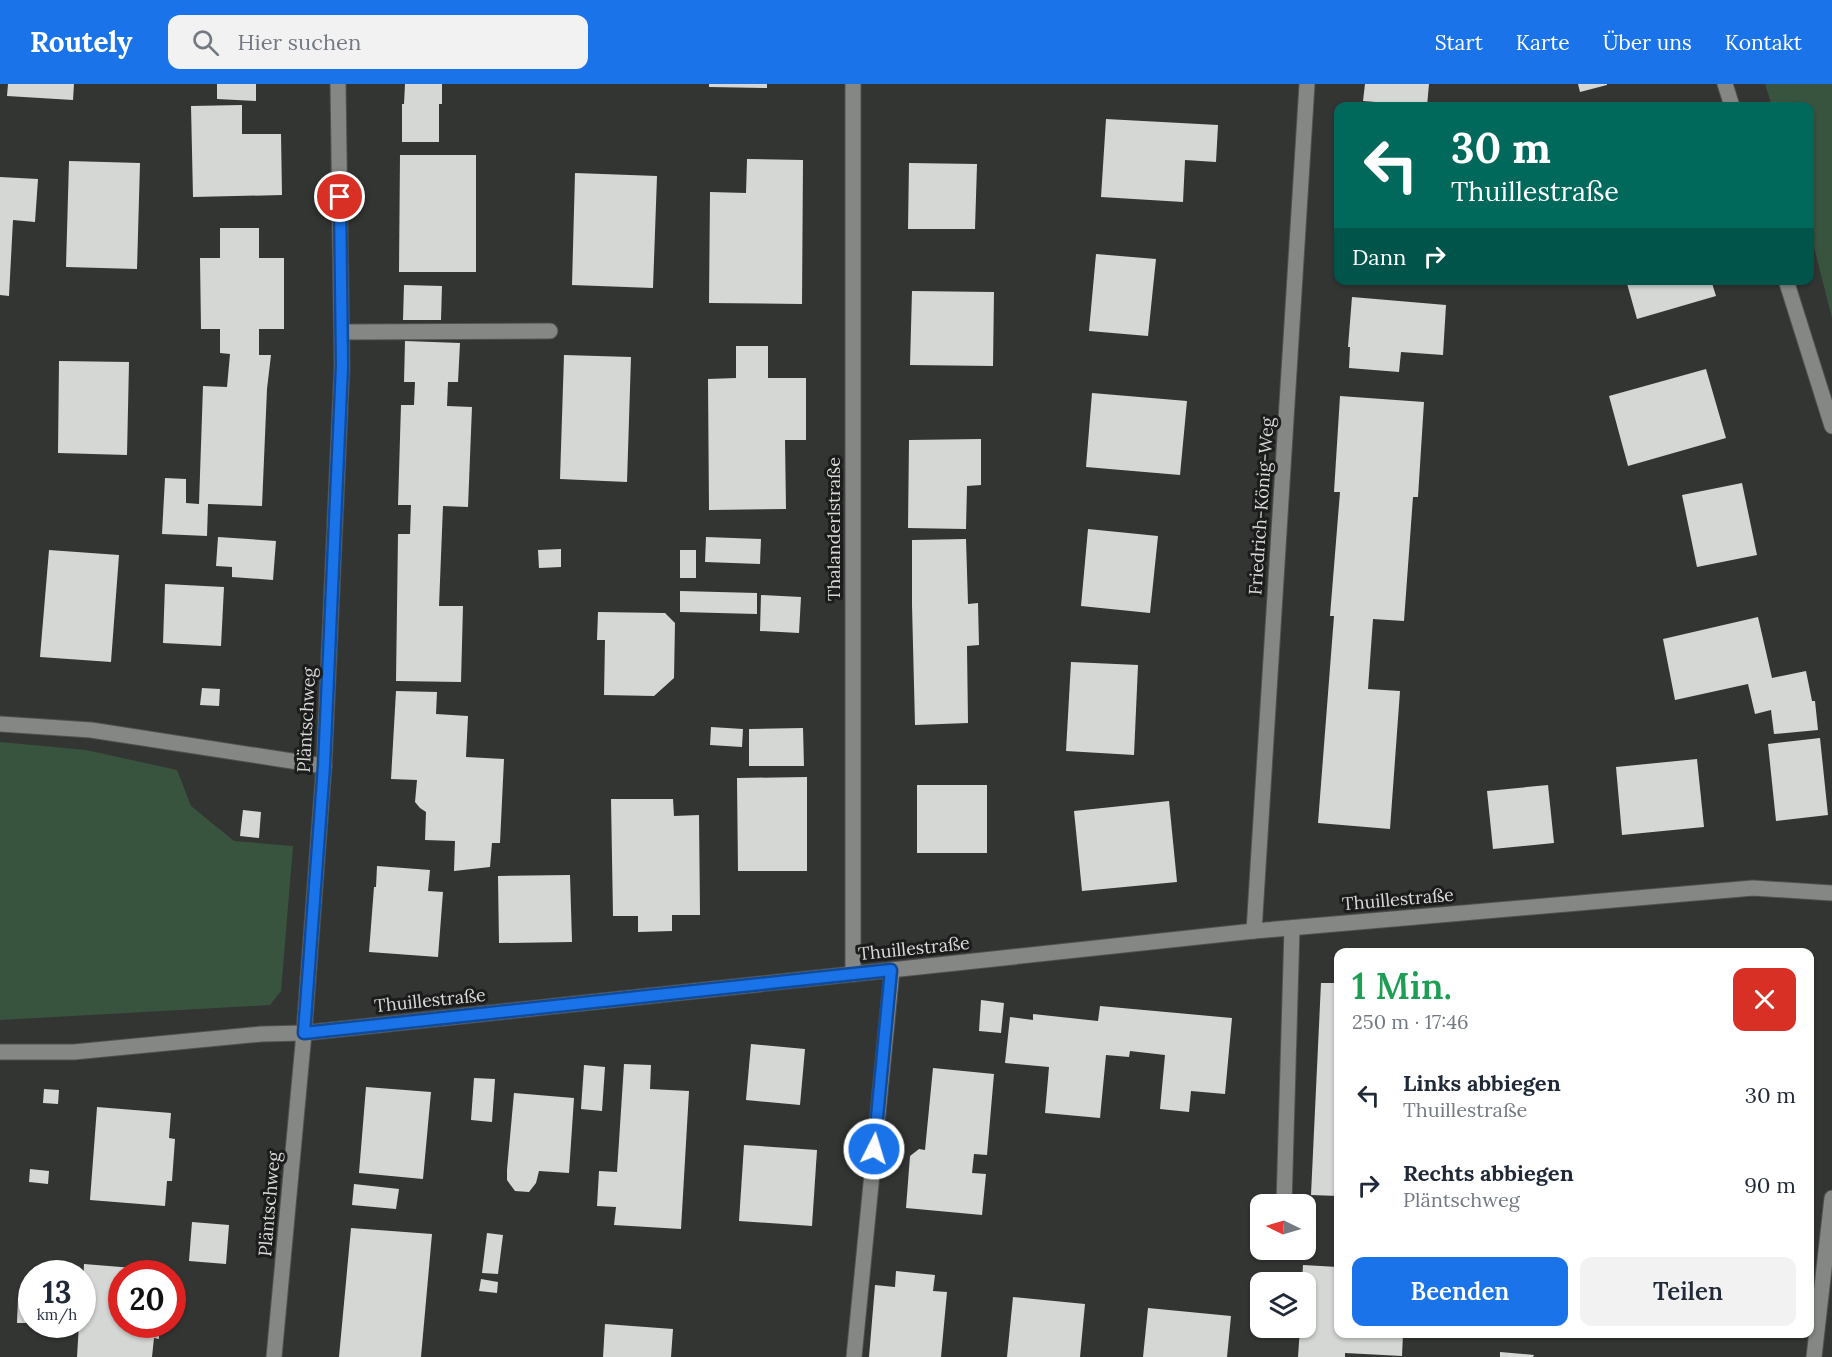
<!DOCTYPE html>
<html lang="de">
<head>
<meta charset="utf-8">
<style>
	:root { --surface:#fff; --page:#f2f2f3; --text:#1f2937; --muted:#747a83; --accent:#1a73e8 }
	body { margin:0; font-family:Lora,serif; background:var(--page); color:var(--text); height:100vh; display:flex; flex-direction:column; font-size:22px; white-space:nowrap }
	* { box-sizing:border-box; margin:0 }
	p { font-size:20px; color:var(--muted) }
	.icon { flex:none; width:33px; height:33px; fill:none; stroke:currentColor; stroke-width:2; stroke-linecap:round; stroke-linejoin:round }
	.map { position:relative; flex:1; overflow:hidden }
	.panel { position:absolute; left:1334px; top:864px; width:480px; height:390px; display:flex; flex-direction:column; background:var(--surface); border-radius:12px; box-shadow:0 2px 4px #0004 }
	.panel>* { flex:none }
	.banner { position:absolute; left:1334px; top:18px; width:480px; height:183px; border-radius:12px; box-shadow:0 2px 4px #0004; background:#00695c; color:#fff; overflow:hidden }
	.needle { width:39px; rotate:275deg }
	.controls { position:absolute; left:1250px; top:1110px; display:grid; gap:12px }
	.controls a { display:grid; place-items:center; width:66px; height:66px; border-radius:12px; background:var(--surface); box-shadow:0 2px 4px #0004; font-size:30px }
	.speed { position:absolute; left:18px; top:1176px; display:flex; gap:12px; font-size:30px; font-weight:700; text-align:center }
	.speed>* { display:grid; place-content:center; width:78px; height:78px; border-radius:50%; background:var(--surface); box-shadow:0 2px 4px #0004; line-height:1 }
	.speed small { font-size:15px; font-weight:400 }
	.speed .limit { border:9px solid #d22; background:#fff; color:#111 }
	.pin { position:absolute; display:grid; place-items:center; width:51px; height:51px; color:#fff; margin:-26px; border:3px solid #fff; border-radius:50%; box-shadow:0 2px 6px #0007 }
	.me { position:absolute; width:66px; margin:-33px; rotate:5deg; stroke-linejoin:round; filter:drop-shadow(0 0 4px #0008) }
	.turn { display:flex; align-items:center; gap:21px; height:126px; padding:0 18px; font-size:27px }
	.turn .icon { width:78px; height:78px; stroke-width:2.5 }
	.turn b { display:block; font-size:42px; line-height:51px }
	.then { display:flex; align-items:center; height:57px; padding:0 18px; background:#0003; gap:12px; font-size:22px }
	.round { display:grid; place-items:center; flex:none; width:63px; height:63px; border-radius:12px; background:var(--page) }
	.head { display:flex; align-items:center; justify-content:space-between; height:102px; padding:0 18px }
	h1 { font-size:36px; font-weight:600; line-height:45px; color:#1e9e55 }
	.action { display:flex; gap:12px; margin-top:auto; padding:12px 18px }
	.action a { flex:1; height:69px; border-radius:12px; background:var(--accent); color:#fff; font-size:24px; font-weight:600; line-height:69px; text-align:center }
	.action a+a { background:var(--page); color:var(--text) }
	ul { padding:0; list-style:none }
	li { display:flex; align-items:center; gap:18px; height:90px; padding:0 18px }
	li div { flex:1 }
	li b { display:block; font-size:22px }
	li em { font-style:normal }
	header { display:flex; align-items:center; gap:36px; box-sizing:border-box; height:84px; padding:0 30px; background:var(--accent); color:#fff }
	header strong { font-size:28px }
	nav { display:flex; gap:33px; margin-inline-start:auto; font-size:21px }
	.search { width:420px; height:54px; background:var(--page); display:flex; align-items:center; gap:15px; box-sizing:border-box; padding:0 21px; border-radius:12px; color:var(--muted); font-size:22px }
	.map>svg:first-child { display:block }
	.green { fill:#39543e }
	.building { fill:#d5d7d5 }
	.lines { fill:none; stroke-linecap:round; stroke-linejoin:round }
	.minor-casing { stroke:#505250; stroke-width:17 }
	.minor { stroke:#848784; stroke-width:15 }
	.route-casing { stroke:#114b97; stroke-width:15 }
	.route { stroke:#1a73e8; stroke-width:10 }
	.labels { text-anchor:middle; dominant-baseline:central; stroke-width:6; stroke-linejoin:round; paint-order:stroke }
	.street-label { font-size:18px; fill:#d8dad8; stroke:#1b1c1b }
</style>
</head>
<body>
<header>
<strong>Routely</strong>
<div class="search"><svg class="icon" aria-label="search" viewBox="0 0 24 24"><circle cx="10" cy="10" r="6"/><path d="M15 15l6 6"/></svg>Hier suchen</div>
<nav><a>Start</a><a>Karte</a><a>Über uns</a><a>Kontakt</a></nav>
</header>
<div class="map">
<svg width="1832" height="1273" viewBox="0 0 1832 1273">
	<rect width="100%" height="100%" fill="#333533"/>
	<g class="green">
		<polygon points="1765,0 1832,0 1832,234 1809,143 1809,22 1772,22"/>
		<polygon points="0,658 86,666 177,686 191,722 234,757 293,762 281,907 270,921 0,936"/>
	</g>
	<g class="building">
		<polygon points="8,0 74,0 73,16 7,12"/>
		<polygon points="217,0 256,0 256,17 217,15"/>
		<polygon points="405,0 442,0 442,20 439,20 439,58 402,58 402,20 404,20"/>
		<polygon points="709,0 767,0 767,4 709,3"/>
		<polygon points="1365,0 1429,0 1427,22 1363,17"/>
		<polygon points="1578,0 1607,0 1607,1 1580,8"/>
		<polygon points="242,21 242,50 281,50 282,111 193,113 191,22"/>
		<polygon points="1106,35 1218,41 1216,78 1185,76 1183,118 1101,113"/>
		<polygon points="400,71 476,71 476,188 399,188"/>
		<polygon points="747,75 803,76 802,220 709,219 710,108 746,109"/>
		<polygon points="69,77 140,79 137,185 66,183"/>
		<polygon points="909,79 977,80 975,145 908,145"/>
		<polygon points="575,89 657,92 653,204 572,201"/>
		<polygon points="0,93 38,95 35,138 13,136 9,212 0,211"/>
		<polygon points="220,144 259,144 259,174 284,174 284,245 259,245 259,271 271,271 267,305 262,422 208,420 207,452 162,450 165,394 186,395 186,419 199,420 203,302 227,303 230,270 220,269 220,245 201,245 200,174 220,174"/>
		<polygon points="1096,170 1156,175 1148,252 1089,247"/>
		<polygon points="1626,196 1711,196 1716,212 1637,235"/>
		<polygon points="404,201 442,202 441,236 403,236"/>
		<polygon points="912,207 994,208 993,282 910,281"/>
		<polygon points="1352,213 1446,221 1443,271 1401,268 1399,288 1349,284 1350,263 1348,263"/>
		<polygon points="405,257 460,259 458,298 448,298 447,322 472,323 468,423 443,422 439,522 463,522 461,598 396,597 398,450 410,450 411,421 398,421 401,321 414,321 415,298 404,298"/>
		<polygon points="736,262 768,262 768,294 806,294 806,356 785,356 786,425 709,426 708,295 736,294"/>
		<polygon points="564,271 631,273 627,398 560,395"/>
		<polygon points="59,277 129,278 127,371 58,369"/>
		<polygon points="1706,285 1726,354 1628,382 1609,312"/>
		<polygon points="1092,309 1187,317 1180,391 1086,383"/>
		<polygon points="1340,312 1424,318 1418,413 1413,413 1404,537 1373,535 1368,605 1400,607 1390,745 1318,739 1334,532 1330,532 1340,408 1334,408"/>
		<polygon points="981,355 981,401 967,402 966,445 908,444 909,356"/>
		<polygon points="1742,399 1757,471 1697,483 1682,411"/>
		<polygon points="1088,445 1158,452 1150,529 1081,522"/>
		<polygon points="218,453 276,457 273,496 232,493 232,483 216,482"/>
		<polygon points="706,453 761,455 760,480 705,478"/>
		<polygon points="966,455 968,520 978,519 979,561 967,562 968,639 915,641 912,521 912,456"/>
		<polygon points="561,465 561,483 539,484 538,466"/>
		<polygon points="49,466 119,471 111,578 40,573"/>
		<rect x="680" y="466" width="16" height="28"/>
		<polygon points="165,500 224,503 221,562 163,559"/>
		<polygon points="680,507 757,509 757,530 680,528"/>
		<polygon points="761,511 801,513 799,549 760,547"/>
		<polygon points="598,528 665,529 675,539 674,594 654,612 604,611 605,556 597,556"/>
		<polygon points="1758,533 1772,594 1806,587 1812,617 1815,617 1818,646 1774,650 1771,626 1755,630 1748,600 1675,616 1663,555"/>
		<polygon points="1071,578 1138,581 1134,671 1066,667"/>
		<polygon points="202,604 220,605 219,622 200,621"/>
		<polygon points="396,607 437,608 436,630 468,632 466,673 504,675 500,759 492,759 490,783 454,787 455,757 425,756 426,728 420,724 415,718 417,696 391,695"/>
		<polygon points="711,643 743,645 742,663 710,661"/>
		<polygon points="803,644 804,682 749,682 749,645"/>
		<polygon points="1820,654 1828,731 1776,737 1768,660"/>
		<polygon points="1697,675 1704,743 1622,751 1616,683"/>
		<polygon points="807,693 807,787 738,787 737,694"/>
		<rect x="917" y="701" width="70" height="68"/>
		<polygon points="1548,701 1554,759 1493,765 1487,707"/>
		<polygon points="611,715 673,715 674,732 699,731 700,831 672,831 672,847 638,848 638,832 613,832"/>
		<polygon points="1169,717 1177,798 1082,807 1074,727"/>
		<polygon points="243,726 261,728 259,754 240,752"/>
		<polygon points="377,782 430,786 428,807 443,808 438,873 369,868 374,803 376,803"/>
		<polygon points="570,791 572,858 499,859 498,792"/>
		<polygon points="1742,865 1761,867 1761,868 1741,868"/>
		<polygon points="1809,873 1814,873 1810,906 1809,906"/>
		<polygon points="1321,899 1338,899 1338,1112 1311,1111"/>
		<polygon points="981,916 1004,919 1001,949 979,947"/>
		<polygon points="1100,922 1232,934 1225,1010 1191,1007 1189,1028 1160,1025 1165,971 1130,967 1129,973 1106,971 1100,1034 1045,1029 1049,983 1005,979 1010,933 1033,936 1033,930 1098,937"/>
		<polygon points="751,960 805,965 800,1021 746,1016"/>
		<polygon points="624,980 651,981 650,1005 689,1007 681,1145 614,1141 616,1123 597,1122 599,1087 617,1088"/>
		<polygon points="584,981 605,983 602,1027 581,1025"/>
		<polygon points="933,984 994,990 987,1071 974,1070 972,1089 986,1090 982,1131 906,1124 910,1072 919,1065 925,1066"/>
		<polygon points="474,994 495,995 492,1038 471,1036"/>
		<polygon points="366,1003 431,1008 423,1095 359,1089"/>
		<polygon points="44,1005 59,1006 58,1020 43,1019"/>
		<polygon points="514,1009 574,1014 569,1089 539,1087 536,1099 529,1108 515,1107 507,1096 507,1086"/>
		<polygon points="97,1023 171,1029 169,1054 175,1055 172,1097 167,1097 165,1122 90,1116"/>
		<polygon points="744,1061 817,1066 812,1142 739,1137"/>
		<polygon points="30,1085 49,1087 48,1100 29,1098"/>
		<polygon points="354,1100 399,1105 396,1125 352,1121"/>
		<polygon points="192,1138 229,1141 226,1180 189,1177"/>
		<polygon points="351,1144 432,1150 421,1273 339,1273"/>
		<polygon points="487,1149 503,1151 498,1190 482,1189"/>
		<polygon points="84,1180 158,1186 158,1190 122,1190 122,1240 159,1240 159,1255 154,1254 152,1273 77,1273 79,1240 82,1240"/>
		<polygon points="1303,1181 1338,1183 1338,1250 1403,1250 1402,1272 1345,1269 1345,1273 1298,1273 1300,1244 1305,1244 1305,1198 1302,1198"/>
		<polygon points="896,1187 935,1191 933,1207 947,1208 941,1273 869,1273 875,1201 895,1203"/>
		<polygon points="481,1195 498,1198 497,1209 479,1207"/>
		<polygon points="1013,1213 1085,1220 1080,1273 1007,1273"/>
		<polygon points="18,1214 32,1215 32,1239 17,1239"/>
		<polygon points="1148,1224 1231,1232 1227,1273 1143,1273"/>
		<polygon points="605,1240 673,1245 671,1273 603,1273"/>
		<polygon points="1500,1268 1534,1271 1533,1273 1500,1273"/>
	</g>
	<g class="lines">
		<defs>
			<g id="minor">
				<polyline points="853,0 853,890"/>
				<polyline points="1725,0 1732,22"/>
				<polyline points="1786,196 1832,342"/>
				<polyline points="342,248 550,247"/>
				<polyline points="0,640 91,646 324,682"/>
				<polyline points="1254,847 1307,0"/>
				<polyline points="0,968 74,968 262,950 304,949 1254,847 1753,804 1832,809"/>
				<polyline points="1284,1120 1292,844"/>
				<polyline points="274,1273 304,949 324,682 342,282 338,0"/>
				<polyline points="854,1273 892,886"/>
				<polyline points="1814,1273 1832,1114"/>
			</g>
		</defs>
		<use href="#minor" class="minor-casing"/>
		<use href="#minor" class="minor"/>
	</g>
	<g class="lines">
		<defs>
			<polyline id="route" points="340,113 342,282 324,682 304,949 891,886 874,1065"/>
		</defs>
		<use href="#route" class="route-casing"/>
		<use href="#route" class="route"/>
	</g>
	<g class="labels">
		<g class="street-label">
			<text transform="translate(1261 422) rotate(-86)">Friedrich-König-Weg</text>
			<text transform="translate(833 445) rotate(-90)">Thalanderlstraße</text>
			<text transform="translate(306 636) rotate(-87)">Pläntschweg</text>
			<text transform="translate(1398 815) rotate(-5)">Thuillestraße</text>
			<text transform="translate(914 864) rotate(-6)">Thuillestraße</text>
			<text transform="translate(430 916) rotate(-6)">Thuillestraße</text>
			<text transform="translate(269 1120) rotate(-85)">Pläntschweg</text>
		</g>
	</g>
</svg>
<div class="controls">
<a><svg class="needle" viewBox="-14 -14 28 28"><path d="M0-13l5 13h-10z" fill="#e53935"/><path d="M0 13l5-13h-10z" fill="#747a83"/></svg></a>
<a><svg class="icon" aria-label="layers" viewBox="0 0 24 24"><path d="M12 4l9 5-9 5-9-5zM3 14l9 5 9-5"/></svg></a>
</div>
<div class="speed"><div>13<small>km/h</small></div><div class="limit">20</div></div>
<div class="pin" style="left:340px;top:113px;background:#d93025"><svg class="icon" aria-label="arrive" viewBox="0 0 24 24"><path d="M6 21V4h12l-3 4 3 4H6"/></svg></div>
<svg class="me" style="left:874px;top:1065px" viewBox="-20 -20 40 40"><circle r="17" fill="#1a73e8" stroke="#fff" stroke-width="3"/><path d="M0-11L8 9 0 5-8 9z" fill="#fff"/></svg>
<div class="banner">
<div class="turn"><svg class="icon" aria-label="left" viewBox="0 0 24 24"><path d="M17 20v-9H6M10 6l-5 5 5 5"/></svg><div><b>30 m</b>Thuillestraße</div></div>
<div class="then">Dann<svg class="icon" aria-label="right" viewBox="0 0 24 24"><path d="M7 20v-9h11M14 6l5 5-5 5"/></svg></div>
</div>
<section class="panel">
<div class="head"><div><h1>1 Min.</h1><p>250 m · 17:46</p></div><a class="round" style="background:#d93025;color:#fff"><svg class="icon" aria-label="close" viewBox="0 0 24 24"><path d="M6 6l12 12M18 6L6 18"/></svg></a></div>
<ul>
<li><svg class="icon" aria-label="left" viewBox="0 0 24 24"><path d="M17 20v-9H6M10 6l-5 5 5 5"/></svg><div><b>Links abbiegen</b><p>Thuillestraße</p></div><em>30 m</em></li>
<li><svg class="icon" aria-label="right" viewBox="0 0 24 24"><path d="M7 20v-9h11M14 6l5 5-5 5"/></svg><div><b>Rechts abbiegen</b><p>Pläntschweg</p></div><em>90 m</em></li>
</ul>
<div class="action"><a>Beenden</a><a>Teilen</a></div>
</section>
</div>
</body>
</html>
